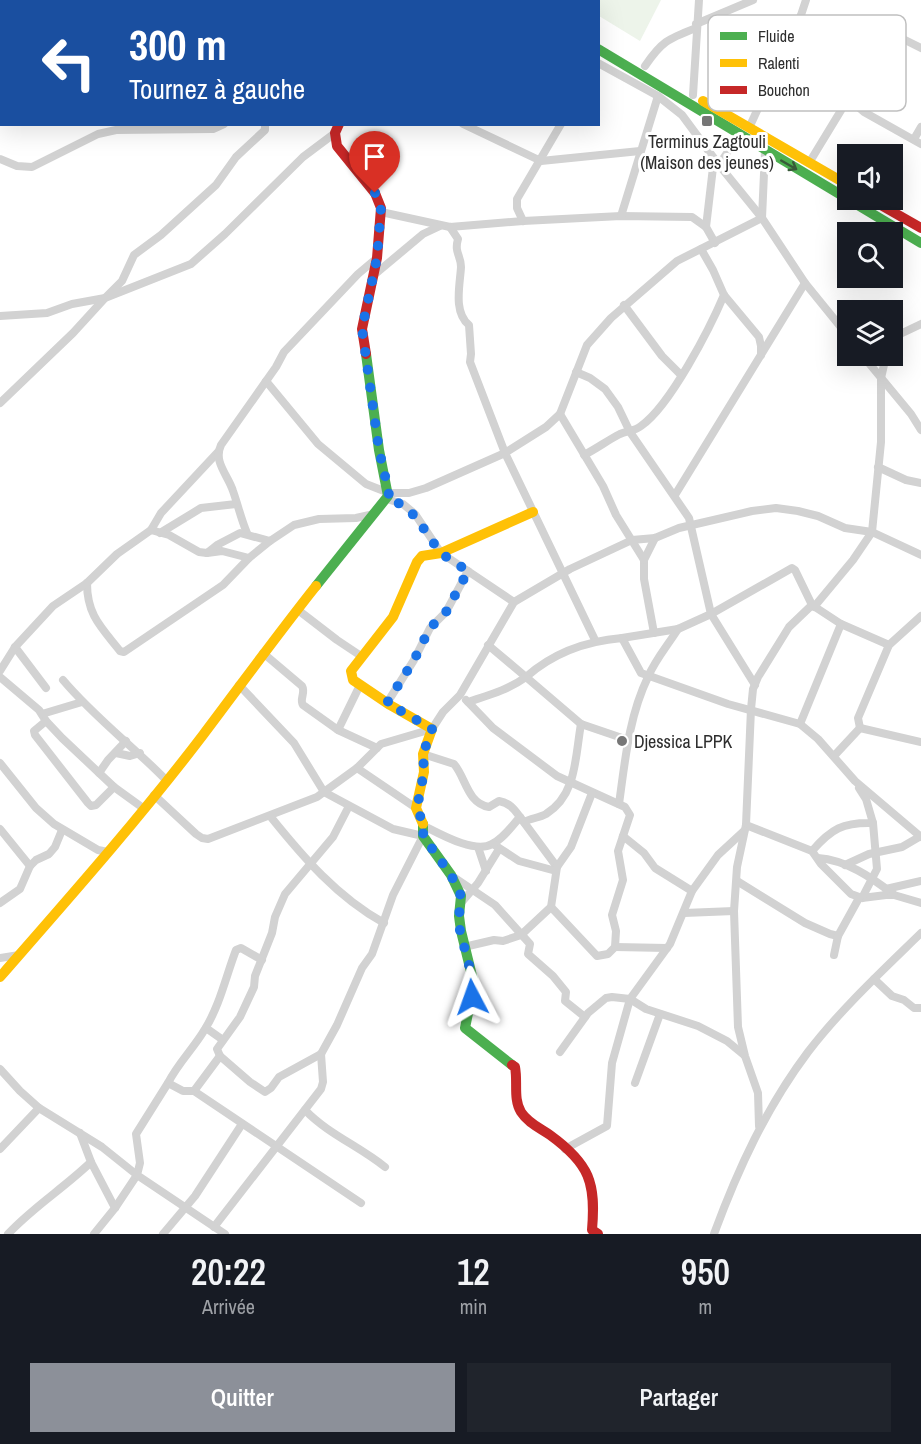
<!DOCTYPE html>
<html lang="fr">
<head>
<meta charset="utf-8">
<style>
	:root { --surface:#171b24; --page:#20242c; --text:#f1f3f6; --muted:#9ea1a6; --accent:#8c9099 }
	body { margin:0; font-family:"Archivo Narrow",sans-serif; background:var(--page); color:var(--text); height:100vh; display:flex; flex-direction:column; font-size:22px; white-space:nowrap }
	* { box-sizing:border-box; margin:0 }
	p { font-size:20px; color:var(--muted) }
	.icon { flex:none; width:33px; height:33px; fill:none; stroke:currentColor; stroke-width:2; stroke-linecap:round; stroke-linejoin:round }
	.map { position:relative; height:1234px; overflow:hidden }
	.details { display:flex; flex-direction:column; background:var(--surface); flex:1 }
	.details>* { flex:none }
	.guide { position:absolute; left:0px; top:0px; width:600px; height:126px; box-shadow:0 6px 24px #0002; background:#1a4fa0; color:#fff; overflow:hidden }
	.controls { position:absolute; left:837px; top:144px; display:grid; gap:12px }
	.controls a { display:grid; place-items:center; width:66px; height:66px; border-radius:0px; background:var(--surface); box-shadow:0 6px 24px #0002; font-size:30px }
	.pin { position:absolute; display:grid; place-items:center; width:51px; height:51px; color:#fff; margin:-62px -26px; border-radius:50% 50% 50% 0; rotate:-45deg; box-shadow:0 0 6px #0007 }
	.pin .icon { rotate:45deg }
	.me { position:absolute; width:66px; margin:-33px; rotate:356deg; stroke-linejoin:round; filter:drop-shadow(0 0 4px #0008) }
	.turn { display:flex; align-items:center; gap:21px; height:126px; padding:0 30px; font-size:27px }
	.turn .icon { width:78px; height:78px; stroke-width:2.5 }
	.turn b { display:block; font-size:42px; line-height:51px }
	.eta { display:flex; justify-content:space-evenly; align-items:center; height:102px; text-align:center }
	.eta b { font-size:36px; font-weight:600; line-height:42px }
	.button { display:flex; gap:12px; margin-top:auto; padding:12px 30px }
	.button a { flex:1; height:69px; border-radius:0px; background:var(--accent); color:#fff; font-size:24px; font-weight:600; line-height:69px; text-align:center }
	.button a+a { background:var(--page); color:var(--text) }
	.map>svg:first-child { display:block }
	.green { fill:#edf4ea }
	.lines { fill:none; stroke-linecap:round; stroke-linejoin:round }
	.street { stroke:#d2d2d2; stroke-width:8 }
	.fast { stroke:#4caf50; stroke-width:10 }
	.slow { stroke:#ffc107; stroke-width:10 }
	.jam { stroke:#c62828; stroke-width:10 }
	.oneway { stroke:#385a39 }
	.route { stroke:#1a73e8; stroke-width:10; stroke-dasharray:0 18 }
	.poi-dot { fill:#767676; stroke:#fff; stroke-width:2 }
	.labels { text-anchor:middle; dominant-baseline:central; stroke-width:6; stroke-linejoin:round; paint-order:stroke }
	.poi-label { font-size:18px; fill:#2d2d2d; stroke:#fff }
	.key { fill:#fff; stroke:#c0c0c0; stroke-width:1.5 }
	.key-label { font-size:16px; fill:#2d2d2d }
</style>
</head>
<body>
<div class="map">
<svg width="921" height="1234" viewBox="0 0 921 1234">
	<rect width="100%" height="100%" fill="#fff"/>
	<polygon class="green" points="571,0 661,0 640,41 599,16 598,2"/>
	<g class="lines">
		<g class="street">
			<polyline points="358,0 358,2"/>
			<polyline points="82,2 84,0"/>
			<polyline points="236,2 237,0"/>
			<polyline points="442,2 443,0"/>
			<polyline points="544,2 545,0"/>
			<polyline points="0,6 2,6"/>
			<polyline points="721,14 755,48"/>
			<polyline points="696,24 753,0"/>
			<path d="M645,66C662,41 668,39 696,28"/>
			<polyline points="775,68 800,74 847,101"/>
			<polyline points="693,95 699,0"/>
			<polyline points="848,98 864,112 921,144"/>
			<polyline points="463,124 541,161 640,151"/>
			<polyline points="749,128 801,15 806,0"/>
			<polyline points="914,139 921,127"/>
			<polyline points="765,151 762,218 805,283 848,336"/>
			<polyline points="0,159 17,166 32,167 98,134 116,130 213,129 224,124"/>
			<polyline points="809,163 851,94 896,42 901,38 921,48"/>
			<polyline points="719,165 739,135"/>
			<polyline points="381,212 450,227 523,221 621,216 692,217 706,227 715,243"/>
			<polyline points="621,216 658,96"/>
			<polyline points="523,221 517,208 517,199 561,124"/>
			<path d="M450,227L458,239C454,253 461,255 461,267C460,285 453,312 469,325L471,354L470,362L505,453L595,640"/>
			<polyline points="706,227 714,159"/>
			<polyline points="701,249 713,270 724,295 759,337 761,346 761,355"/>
			<polyline points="374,275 423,234 440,226"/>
			<polyline points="624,305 662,356 681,375"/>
			<polyline points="0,316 47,313 72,304 105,298 122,281 134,255 161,235 216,185 236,157 265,130 265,124"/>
			<polyline points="892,341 896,336 921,324"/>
			<polyline points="863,356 911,414 921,430"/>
			<polyline points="576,372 590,378 605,389 618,407 630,432 689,518 711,614 755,685"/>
			<polyline points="266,381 318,444 366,484 389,493 409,493 426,488 505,453 546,427 560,414 587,345 611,318 677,261 762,218 719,165 682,115 658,96 598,63"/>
			<polyline points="0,403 73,333 105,298 191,264 225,234 303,157 335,133"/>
			<polyline points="560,414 603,486 616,515 644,560 644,579 654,633"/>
			<path d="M584,455C596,449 608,440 620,434C627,431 635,431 641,426C670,406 710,328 724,295"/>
			<polyline points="878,467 906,480 921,483"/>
			<polyline points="675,495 805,283"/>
			<polyline points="387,499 403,504 415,514 441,553 514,602"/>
			<polyline points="151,530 161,513 218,452"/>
			<polyline points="160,533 201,508 236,504"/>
			<path d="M247,533C241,519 238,505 233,491C228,475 213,462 221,445L276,367L284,352L358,274L377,258"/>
			<polyline points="207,553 222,551 249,558 270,541"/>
			<polyline points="644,560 655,538"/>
			<path d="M87,583C87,615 101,627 120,651L124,652L223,585L249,558"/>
			<polyline points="814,607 853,560 872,532 881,442 881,378 886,356"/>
			<polyline points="298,610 337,640 361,656"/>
			<polyline points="622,638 678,629 711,614 792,568 795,570 812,605 841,624 889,645"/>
			<path d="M488,645L526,677C553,653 587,641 622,638L641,673L728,704L800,724L818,739L855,781L921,837"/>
			<polyline points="15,647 46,688"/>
			<path d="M263,653L302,686C306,693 299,699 303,705L338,730L377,748"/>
			<polyline points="0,671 15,647 53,606 87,583 117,554 151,530 169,535 199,552 207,553 217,545 240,533 270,541 294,525 319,519 356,518 374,514"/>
			<polyline points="0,677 39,710 46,721 62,738 114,787 143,808"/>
			<path d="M63,680C94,717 133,746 166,780"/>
			<path d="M466,700L468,702C489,695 508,690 526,677L581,724L628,740"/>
			<polyline points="468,702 493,728 557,776 625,807 630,815 618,851 623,880 612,915 616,931 615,947 608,954 597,956 551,907"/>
			<polyline points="387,703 414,660 430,628 446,612 468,571"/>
			<polyline points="42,714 82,702"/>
			<polyline points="46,721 34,731 35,735 88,803 91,806 96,805 114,787"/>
			<polyline points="800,724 841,624"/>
			<polyline points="860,728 858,718 889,645 921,616"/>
			<polyline points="860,728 921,742"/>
			<polyline points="338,730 360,685"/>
			<polyline points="116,753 130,756 140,753"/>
			<path d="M423,754L454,764C466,778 467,803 489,807L499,801C510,803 514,809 520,817"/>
			<polyline points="834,756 860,728"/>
			<polyline points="0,763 36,808 54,824 98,850 108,852"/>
			<polyline points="357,768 416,808"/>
			<polyline points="99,773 108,760 126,741"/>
			<polyline points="154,795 196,834 202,838 208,839 317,797 357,768 381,744 432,729 443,712 460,695 514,602 570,569 632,540 655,538 679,528 752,511 776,508 798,511 818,516 845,528 872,532 921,555"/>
			<path d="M619,804C625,761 629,716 648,677C655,660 668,645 678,629"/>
			<path d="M270,816C303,857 337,897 384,923"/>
			<path d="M524,822C531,818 539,818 546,814C577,795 575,757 581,724"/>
			<polyline points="746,825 812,851 821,864 851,894 862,898 886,895 894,895 921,903"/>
			<path d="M424,826C440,834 475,854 492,844C503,839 512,826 520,817L557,867"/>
			<polyline points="0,829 30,866"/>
			<polyline points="623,836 644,853 655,868 692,891"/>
			<polyline points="493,844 519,861 556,871"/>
			<polyline points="478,847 486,871"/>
			<path d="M812,851C831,829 843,822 873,823L866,799L859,788"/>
			<path d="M818,858C846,860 871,877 893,894"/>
			<polyline points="845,865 869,854 902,847 921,836"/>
			<polyline points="452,876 495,905 530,944 528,954 553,976 566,992 565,1001 585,1017"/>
			<polyline points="737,881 805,923 830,934 838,936"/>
			<polyline points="886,889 921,881"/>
			<polyline points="862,898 877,869 873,823"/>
			<polyline points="0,903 20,889 30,866 36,860 49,854 55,847 62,830"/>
			<polyline points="461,903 478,883 499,849"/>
			<polyline points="684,913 734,911"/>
			<polyline points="464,947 494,940 503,941 521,935 551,907 557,867 571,847 592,793"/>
			<polyline points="615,947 667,948"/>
			<polyline points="834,955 838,936 859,898"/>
			<polyline points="0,958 19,955"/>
			<polyline points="874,979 892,996 904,1000 914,1008 921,1008"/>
			<polyline points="206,1028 223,1040"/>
			<polyline points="560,1052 588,1013 606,998 612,997 630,999 646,1009 698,1026 727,1041 744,1055"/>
			<polyline points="220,1056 217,1049 240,1017 254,987 255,976 272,933 275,917 285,894 333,837 349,806"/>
			<polyline points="0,1069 20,1091 39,1108 102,1147 137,1175 115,1208 94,1234"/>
			<path d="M168,1083C178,1063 194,1048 205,1029C220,1005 226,976 236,950L241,948L262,960"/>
			<polyline points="635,1083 660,1014"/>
			<polyline points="194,1091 361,1203"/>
			<path d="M305,1110C328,1134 359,1146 385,1167"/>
			<polyline points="759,1126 758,1093 745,1056 738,1027 734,911 737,867 746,825 751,709 753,689 758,677 789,627 812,605"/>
			<polyline points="0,1149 39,1108"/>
			<polyline points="565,1149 607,1126 612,1063 630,999 670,944 692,891 718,855 744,831"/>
			<polyline points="91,1162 115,1208"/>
			<polyline points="214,1227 321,1089 323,1082 321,1054 337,1025 362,968 372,954 393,895 423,836 393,829 324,792 294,743 239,685"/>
			<path d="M8,1234C33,1207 64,1188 91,1162L80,1133"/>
			<polyline points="163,1234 195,1196 242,1124"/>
			<polyline points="225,1234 137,1175 140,1163 136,1134 168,1083 183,1091 194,1091 220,1056 250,1082 265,1092 271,1088 279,1077 321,1054"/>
			<path d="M714,1234C738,1169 766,1108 808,1052C841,1009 882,971 921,933"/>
		</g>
		<g class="fast">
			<polyline points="515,0 518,2"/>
			<polyline points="598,49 921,243"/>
			<polyline points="316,586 388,496 379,450 366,354"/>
			<polyline points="423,824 423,836 451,875 461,896 459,916 461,931 474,984 465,1028 512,1065"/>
		</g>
		<g class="slow">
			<polyline points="703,101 848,185"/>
			<polyline points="423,824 416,808 424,772 423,754 432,729 390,705 353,680 351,671 393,617 417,562 422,556 441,553 533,512"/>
			<path d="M0,977C69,898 139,819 203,735C240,686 277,635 316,586"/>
		</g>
		<g class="jam">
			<polyline points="534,0 536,2"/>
			<polyline points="339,124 335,133 337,146 375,193 381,208 377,258 362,329 366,354"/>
			<polyline points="872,200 921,228"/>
			<path d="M512,1065L515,1067C518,1082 513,1099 521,1112C528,1123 540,1128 550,1135C590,1164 596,1183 592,1230L598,1234"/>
		</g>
	</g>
	<defs><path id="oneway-shaft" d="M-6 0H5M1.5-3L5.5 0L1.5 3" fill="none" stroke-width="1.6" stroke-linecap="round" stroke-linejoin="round" transform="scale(1.5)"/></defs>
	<use class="oneway" href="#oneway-shaft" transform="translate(789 165) rotate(30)"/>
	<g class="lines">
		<path class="route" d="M375,193L381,208L377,258L362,329L379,450L389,493L387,499C416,506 422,531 440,551C447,559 459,565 468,571L446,612L430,628L414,660L387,703L432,729L423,754L424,772L417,808L424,826L423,836L451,875L461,896L459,916L460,931L474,984L472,997"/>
	</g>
	<g class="poi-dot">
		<rect x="701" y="115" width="12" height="12" rx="3"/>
		<circle cx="622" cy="741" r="6"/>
	</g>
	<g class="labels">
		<g class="poi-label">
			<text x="707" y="141">Terminus Zagtouli<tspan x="707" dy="21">(Maison des jeunes)</tspan></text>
			<text x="634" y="741" text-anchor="start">Djessica LPPK</text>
		</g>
	</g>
	<rect x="708" y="15" width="198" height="96" rx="9" class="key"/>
	<rect x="720" y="32" width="27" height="8" fill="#4caf50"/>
	<rect x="720" y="59" width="27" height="8" fill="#ffc107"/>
	<rect x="720" y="86" width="27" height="8" fill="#c62828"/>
	<g class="key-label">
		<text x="758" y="42">Fluide</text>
		<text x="758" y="69">Ralenti</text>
		<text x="758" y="96">Bouchon</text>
	</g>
</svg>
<div class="controls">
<a><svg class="icon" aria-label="sound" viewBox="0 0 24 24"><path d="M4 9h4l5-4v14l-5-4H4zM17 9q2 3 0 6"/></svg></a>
<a><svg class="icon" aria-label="search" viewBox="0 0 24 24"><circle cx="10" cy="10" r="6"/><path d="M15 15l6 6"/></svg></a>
<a><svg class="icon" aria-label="layers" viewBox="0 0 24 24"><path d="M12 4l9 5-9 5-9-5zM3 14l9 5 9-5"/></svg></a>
</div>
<div class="pin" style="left:375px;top:193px;background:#d93025"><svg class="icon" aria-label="arrive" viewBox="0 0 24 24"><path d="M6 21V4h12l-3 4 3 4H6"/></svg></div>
<svg class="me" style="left:472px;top:997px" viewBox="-20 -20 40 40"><path d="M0-17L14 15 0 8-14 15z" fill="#1a73e8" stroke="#fff" stroke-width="4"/></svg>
<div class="guide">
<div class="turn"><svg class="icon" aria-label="left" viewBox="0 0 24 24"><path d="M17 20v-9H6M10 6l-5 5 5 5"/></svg><div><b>300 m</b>Tournez à gauche</div></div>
</div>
</div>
<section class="details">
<div class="eta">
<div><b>20:22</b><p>Arrivée</p></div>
<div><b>12</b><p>min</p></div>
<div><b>950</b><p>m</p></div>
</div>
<div class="button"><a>Quitter</a><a>Partager</a></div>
</section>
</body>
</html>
